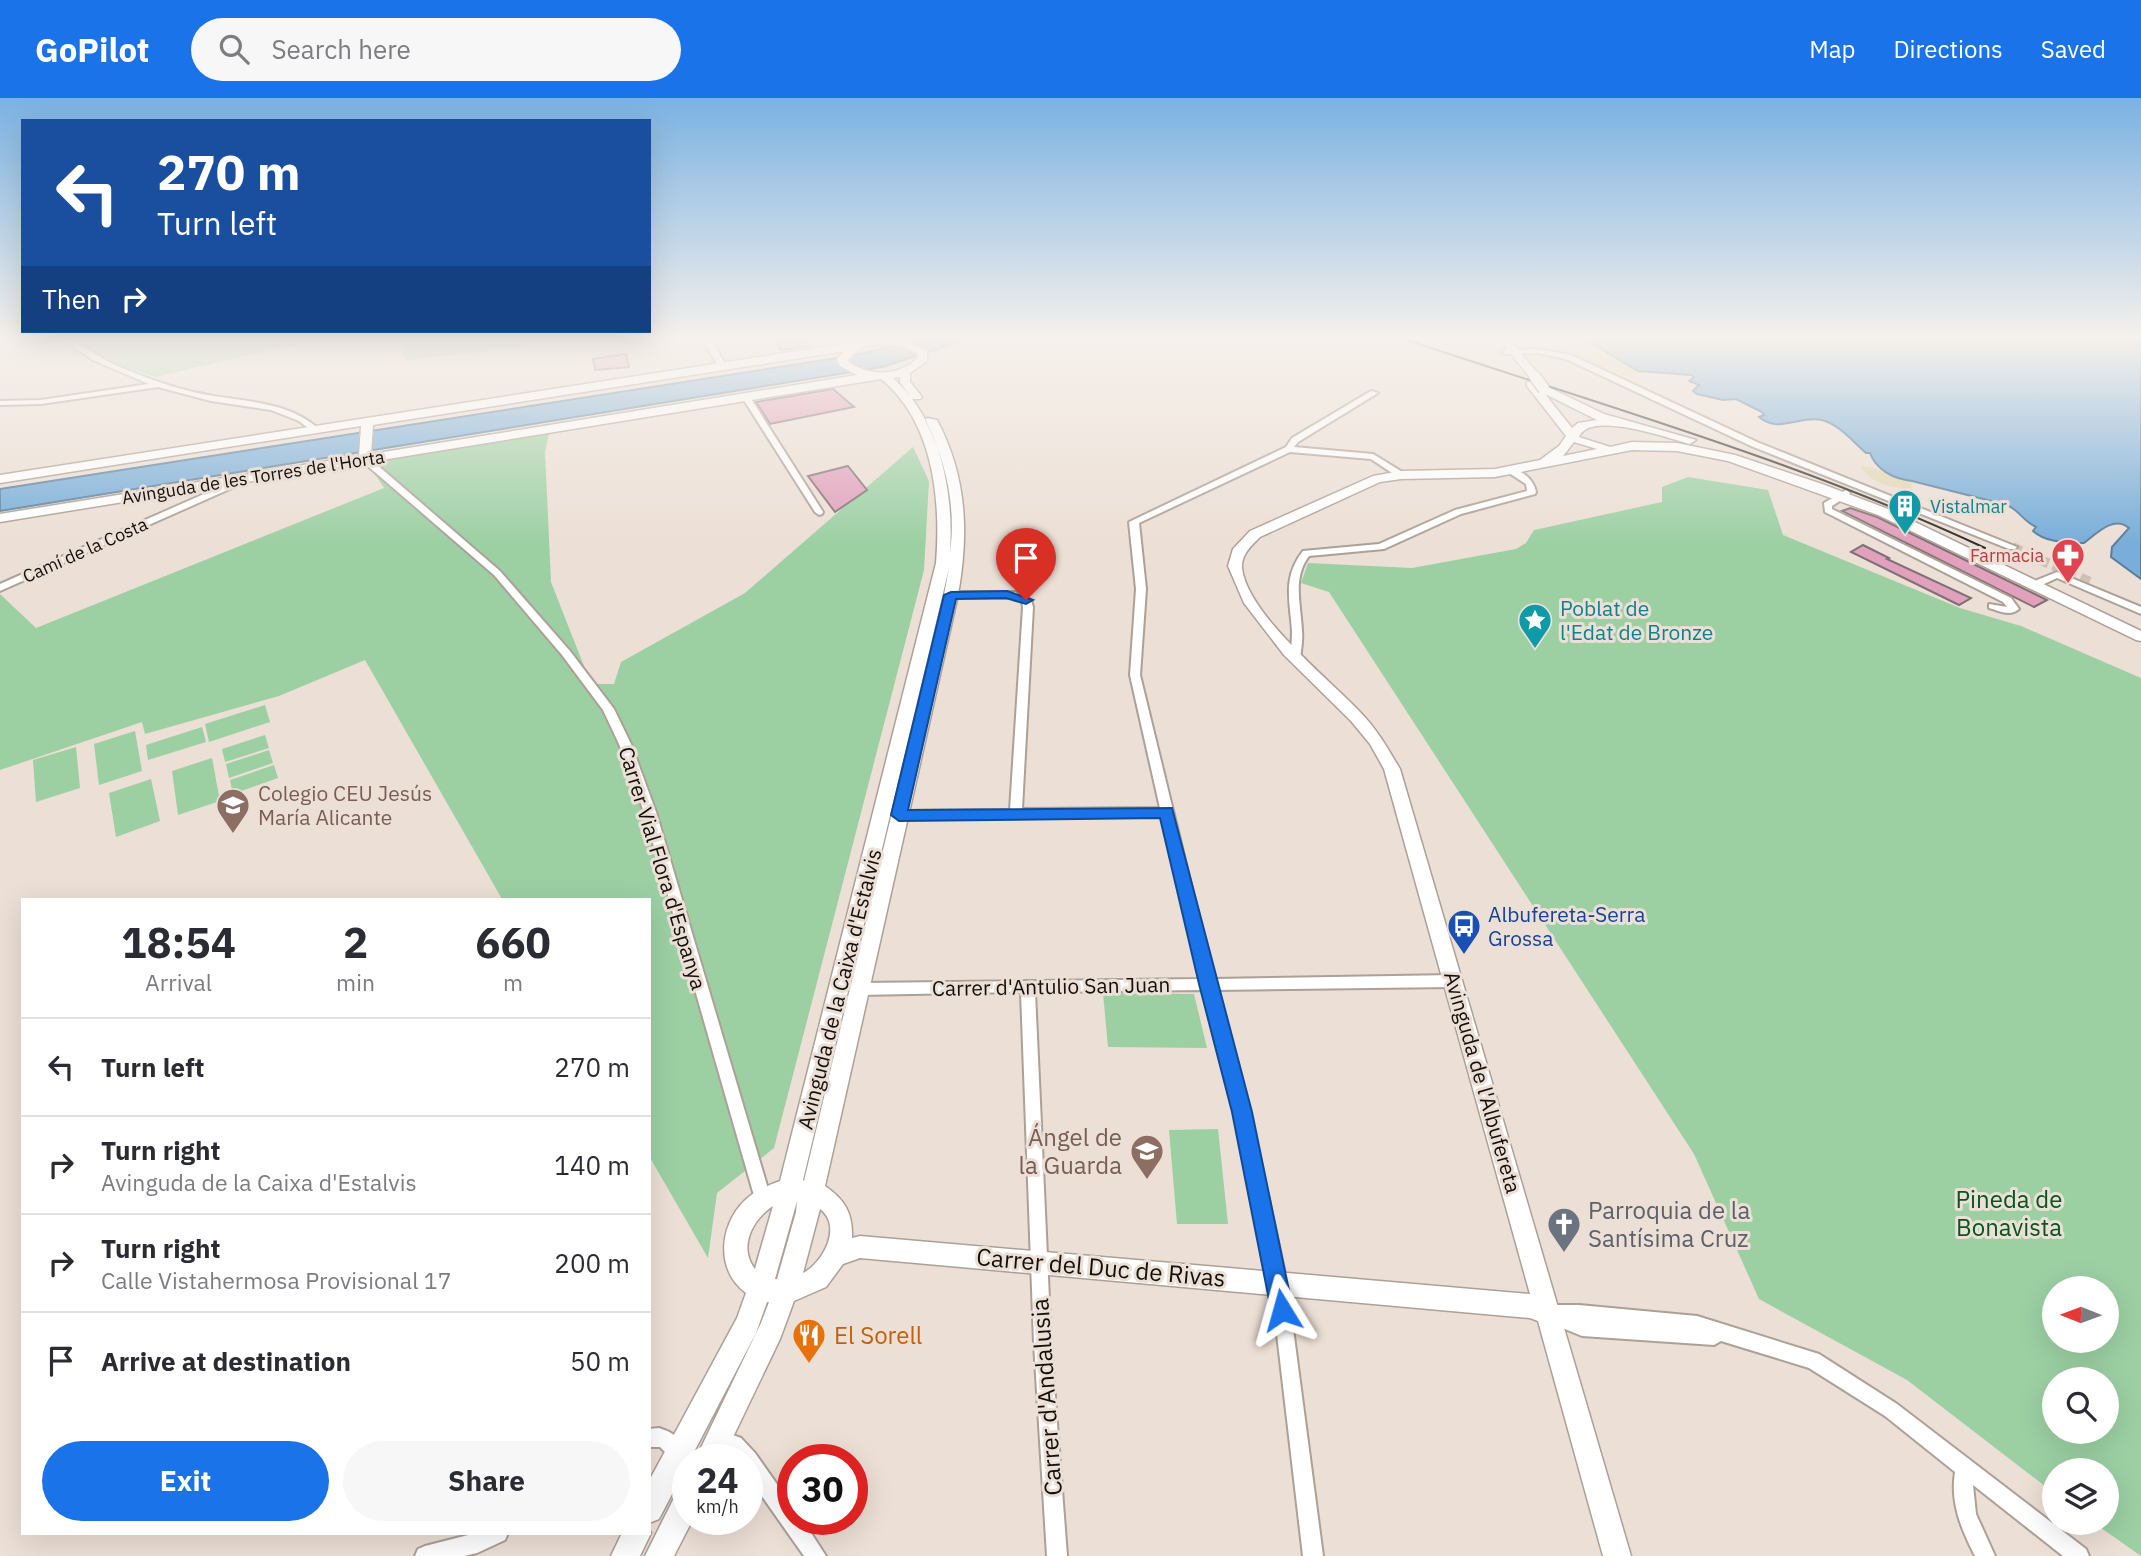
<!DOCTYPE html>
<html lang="en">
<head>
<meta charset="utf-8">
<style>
	:root { --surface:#fff; --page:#f7f7f7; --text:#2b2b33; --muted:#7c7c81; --line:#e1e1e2; --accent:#1a73e8 }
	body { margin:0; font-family:"IBM Plex Sans",sans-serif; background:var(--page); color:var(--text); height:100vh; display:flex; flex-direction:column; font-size:26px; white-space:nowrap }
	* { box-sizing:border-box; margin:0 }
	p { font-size:23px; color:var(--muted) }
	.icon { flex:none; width:38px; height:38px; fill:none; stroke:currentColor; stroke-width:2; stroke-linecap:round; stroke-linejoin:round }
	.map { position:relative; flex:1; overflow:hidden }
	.side { position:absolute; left:21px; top:800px; width:630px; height:637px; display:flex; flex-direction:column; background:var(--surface); border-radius:0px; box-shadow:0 7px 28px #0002 }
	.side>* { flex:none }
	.top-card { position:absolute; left:21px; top:21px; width:630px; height:214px; border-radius:0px; box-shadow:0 7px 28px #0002; background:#1a4fa0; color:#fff; overflow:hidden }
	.needle { width:46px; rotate:271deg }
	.fabs { position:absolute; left:2042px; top:1178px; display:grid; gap:14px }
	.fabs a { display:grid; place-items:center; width:77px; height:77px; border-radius:50%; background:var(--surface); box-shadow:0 7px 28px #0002; font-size:35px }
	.speed { position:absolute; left:672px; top:1346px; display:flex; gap:14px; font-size:35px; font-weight:700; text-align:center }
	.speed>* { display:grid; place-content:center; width:91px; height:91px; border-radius:50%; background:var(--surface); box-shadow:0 7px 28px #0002; line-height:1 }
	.speed small { font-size:18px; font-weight:400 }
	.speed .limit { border:10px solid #d22; background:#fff; color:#111 }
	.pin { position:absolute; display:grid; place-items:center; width:60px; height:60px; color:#fff; margin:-72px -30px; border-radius:50% 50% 50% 0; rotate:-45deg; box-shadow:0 0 7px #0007 }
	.pin .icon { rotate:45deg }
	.me { position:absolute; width:77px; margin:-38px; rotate:352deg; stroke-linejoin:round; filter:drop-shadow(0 0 5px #0008) }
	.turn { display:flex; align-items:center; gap:24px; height:147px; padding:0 21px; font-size:32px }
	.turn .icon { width:91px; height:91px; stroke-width:2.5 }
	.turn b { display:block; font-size:49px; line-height:60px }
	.then { display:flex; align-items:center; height:66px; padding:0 21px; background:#0003; gap:14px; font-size:26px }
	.eta { display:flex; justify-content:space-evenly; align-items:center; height:119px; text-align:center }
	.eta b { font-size:42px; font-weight:800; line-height:49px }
	.cta { display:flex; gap:14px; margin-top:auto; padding:14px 21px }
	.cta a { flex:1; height:80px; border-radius:42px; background:var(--accent); color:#fff; font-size:28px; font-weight:800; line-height:80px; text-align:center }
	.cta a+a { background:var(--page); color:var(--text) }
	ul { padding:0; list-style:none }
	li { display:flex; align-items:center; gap:21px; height:98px; padding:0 21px; border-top:2px solid var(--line) }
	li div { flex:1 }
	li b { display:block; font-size:26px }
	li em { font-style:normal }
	header { display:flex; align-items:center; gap:42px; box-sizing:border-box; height:98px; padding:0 35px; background:var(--accent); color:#fff }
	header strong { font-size:33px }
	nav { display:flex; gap:38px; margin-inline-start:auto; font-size:24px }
	.search { width:490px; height:63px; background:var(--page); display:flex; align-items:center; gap:18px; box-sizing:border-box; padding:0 24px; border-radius:38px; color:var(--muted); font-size:26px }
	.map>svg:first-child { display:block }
	.green { fill:#9cd0a3; fill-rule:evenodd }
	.sand { fill:#e2d8b3 }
	.water { fill:#78aed9; stroke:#5a7f9c; stroke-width:2 }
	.building { fill:#e1a0bb; stroke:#7e7075; stroke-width:2 }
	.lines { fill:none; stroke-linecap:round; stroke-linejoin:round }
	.street-tunnel { stroke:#ccc0b7; stroke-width:10; stroke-dasharray:10 5; stroke-linecap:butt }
	.street-casing { stroke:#aca097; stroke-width:4 }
	.secondary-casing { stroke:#aca097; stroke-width:3 }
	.street { fill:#fff; fill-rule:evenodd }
	.secondary { fill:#fff; fill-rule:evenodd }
	.tram { stroke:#322d28; stroke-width:2 }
	.secondary-bridge-casing { stroke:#aca097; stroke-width:14; stroke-linecap:butt }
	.secondary-bridge { stroke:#fff; stroke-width:11 }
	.route { fill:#1a73e8; stroke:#114b97; stroke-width:2 }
	.labels { text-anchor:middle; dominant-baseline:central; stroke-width:6; stroke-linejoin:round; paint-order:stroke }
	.far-street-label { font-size:18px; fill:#14100c; stroke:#ecdfd5 }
	.far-culture-label { font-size:18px; fill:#0d838f; stroke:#ecdfd5; text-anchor:start }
	.far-health-label { font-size:18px; fill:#be3a42; stroke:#ecdfd5; text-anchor:end }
	.culture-label { font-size:21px; fill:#0d838f; stroke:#ecdfd5; text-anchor:start }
	.education-label { font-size:21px; fill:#785e54; stroke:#ecdfd5; text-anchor:start }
	.street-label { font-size:21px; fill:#14100c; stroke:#ecdfd5 }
	.transit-label { font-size:21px; fill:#164399; stroke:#ecdfd5; text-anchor:start }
	.near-education-label { font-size:24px; fill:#785e54; stroke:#ecdfd5; text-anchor:end }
	.near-park-label { font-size:24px; fill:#03571f; stroke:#ecdfd5 }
	.near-worship-label { font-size:24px; fill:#5b616d; stroke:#ecdfd5; text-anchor:start }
	.near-street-label { font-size:24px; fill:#14100c; stroke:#ecdfd5 }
	.near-food-label { font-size:24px; fill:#c56008; stroke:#ecdfd5; text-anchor:start }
</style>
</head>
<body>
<header>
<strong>GoPilot</strong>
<div class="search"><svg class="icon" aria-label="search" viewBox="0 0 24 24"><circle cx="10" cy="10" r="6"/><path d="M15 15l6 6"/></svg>Search here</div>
<nav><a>Map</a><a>Directions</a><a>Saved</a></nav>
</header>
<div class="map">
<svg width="2141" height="1458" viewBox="0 0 2141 1458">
	<rect width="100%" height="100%" fill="#ecdfd5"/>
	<g class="green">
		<polygon points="76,242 316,242 155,279 91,258"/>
		<polygon points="398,242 526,242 526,249 406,262"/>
		<polygon points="550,331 545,354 551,484 591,586 614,586 621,564 745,495 913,349 929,383 924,472 774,1050 717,1095 708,1160 649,1058 649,802 502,801 365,562 279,598 145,636 142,624 0,672 0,496 36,530 384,390 365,361"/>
		<path d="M1688,379L1768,392L1783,437L1960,510L2021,528L2141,580V1458L2094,1425L2107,1424V1372H2054V1395L1907,1282L1759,1201L1694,1056L1329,494L1301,485L1308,465L1412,470L1516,451L1526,445L1534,432L1662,404V389ZM2054,1190H2107V1242H2054ZM2054,1281H2107V1334H2054Z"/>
		<polygon points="265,607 270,624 209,644 205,626"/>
		<polygon points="202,629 206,644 148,662 146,647"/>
		<polygon points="135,633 142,673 99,687 94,646"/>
		<polygon points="265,637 269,650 225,664 222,651"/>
		<polygon points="76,649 80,690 36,704 33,662"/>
		<polygon points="269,652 273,665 229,680 226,666"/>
		<polygon points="212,660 220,703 178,717 172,673"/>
		<polygon points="274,667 278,680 233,696 230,682"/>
		<polygon points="151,681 160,723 116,739 109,695"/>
		<polygon points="1103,895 1194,896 1207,950 1108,949"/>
		<polygon points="1218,1031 1228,1126 1177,1126 1169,1032"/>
	</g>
	<g class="sand">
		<polygon points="1547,242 1586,242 1638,273 1655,275 1622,278 1579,260"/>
		<path d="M1860,368C1882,370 1891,379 1912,383L1911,390C1894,392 1869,384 1860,368Z"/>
	</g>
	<g class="water">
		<polygon points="912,242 965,242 882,269 0,413 0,391 856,257"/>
		<path d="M1586,242H2141V481L2111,459L2112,449L2129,430C2114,417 2097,435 2084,445C2067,444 2046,445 2033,433L2036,429C2023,423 2019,412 2007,407L1912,383C1894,381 1876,372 1870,355H1866C1852,343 1840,327 1822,322C1799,317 1779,336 1759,319L1764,317L1762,314L1736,301L1723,302L1697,296L1693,293L1699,287L1689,283L1694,279L1691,277L1638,273Z"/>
	</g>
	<g class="building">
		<polygon points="774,242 809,242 809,248 781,252"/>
		<polygon points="626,256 629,269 595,272 593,261"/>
		<polygon points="833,291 854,309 770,326 756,304"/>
		<polygon points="848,368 867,392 835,414 808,378"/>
		<polygon points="1850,410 1877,419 2047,502 2034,509 1842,413"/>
		<polygon points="1863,447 1889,460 1887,461 1971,500 1959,507 1851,454"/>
	</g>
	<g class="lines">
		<polyline class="street-tunnel" points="2012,449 2090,484"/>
		<defs>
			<g id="street">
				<path d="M62,242C78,242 100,260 115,267C134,275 152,282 171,288C185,292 199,296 214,298C251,304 291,305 320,332L313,334L299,323L271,312L211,303L158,289L41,306L0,307V303L41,302L149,286L93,262Z"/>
				<polygon points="703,242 711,242 727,269 726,271 720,271"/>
				<polygon points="1538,251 1571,257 1757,344 2017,449 2015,451 2009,451 1751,348 1566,261 1538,255 1506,256 1502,254 1506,252"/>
				<polygon points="1371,293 1378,295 1298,344 1294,349 1373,356 1404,375 1404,379 1398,379 1371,361 1290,354 1139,425 1146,491 1140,577 1214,881 1454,877 1459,879 1461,883 1459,887 1454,889 1216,892 1250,1014 1287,1185 1323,1458 1303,1458 1271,1185 1234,1014 1203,892 1035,894 1051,1245 1067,1458 1047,1458 1034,1245 1021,894 859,897 854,895 852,891 854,887 859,885 1200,881 1162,718 895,720 893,717 895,714 899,713 1010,712 1023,509 1022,504 1013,500 951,500 946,497 951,494 1015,494 1031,502 1033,509 1022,711 1160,710 1130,577 1136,491 1129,424 1286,349 1292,340"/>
				<polygon points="743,297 750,299 823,414 822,416 819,417 815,414 742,299"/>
				<polygon points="362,359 368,359 500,473 570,553 614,611 631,646 656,714 771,1101 769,1106 763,1108 757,1106 755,1101 644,714 619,646 603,612 562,557 494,477 362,363"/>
				<path d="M1509,371C1522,371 1534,382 1536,394L1535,396L1461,416L1384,451L1309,458C1292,480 1301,507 1302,533C1303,542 1301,552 1300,561L1295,564L1291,563L1290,561C1291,552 1292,543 1292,533C1290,502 1282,480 1303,453L1379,446L1455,412L1527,393L1526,386L1509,375Z"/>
				<polygon points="247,377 251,380 250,382 0,493 0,486"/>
				<path d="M1846,392L1850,395L1849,397L1832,408V411L2011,500L2019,511C2010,519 2000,513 1989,510V506L2007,509L2003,504L1825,414L1824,405Z"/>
				<polygon points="2057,474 2141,509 2141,516 2057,480 2044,486 2041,491 2035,491 2033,489 2037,482"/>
				<path d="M1549,1207H1579L1697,1218L1819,1256L1897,1306L2086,1451L2089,1458H2063L1973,1387L1976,1416L1995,1458H1975C1961,1431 1950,1404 1955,1374L1885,1318L1809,1270L1721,1243L1714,1247L1582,1238L1543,1222L1540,1216L1543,1210Z"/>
				<path d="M659,1330C672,1334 683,1341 688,1354L686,1361L679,1363L672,1361L660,1349H649V1331Z"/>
				<polygon points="719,1332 741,1340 755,1355 793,1409 793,1421 802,1421 826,1458 804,1458 747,1377 747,1362 735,1362 728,1354 712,1348 710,1341 712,1334"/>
				<polygon points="476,1435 508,1435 505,1442 477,1455 464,1458 415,1458 418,1451 425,1448"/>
			</g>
			<g id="secondary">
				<path d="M869,242H906L927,253V263L910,275V284L922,299L920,301H912L900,284V279L893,280C941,323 954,395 950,456C956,408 947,365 925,322L927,320L937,322C967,379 969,435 958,497L825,1088C845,1102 853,1115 852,1140L860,1138L1530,1196L1384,671L1370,646L1351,623L1284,557L1244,505L1228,468L1233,451L1250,433L1373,378L1401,373L1495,371L1540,362L1559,348L1566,338L1527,288V284H1535L1540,289H1548L1604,316L1696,342L1690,346C1668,340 1589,312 1579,339L1610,349L1632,344L1677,345L1735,357L1822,386L1888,411L2141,533V543L2136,542L1878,417L1728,363L1677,353L1632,352L1495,379L1401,381L1380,384L1260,439C1251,448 1241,457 1242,470C1247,516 1329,581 1360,614C1377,631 1388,651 1400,671L1631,1458H1603L1538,1223L1530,1220L860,1160L843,1166L826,1189L794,1203L780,1241L722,1362H695L761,1225L769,1204H767L756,1235L659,1421L649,1425V1383L737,1220L746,1195C713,1171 720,1121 750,1098C759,1091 769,1087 780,1083L936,465C941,403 934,324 881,281L0,424V416L359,358L361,328L0,385V377ZM879,246L900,247L917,255L918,260C899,278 870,279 849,264L848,262L860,250ZM845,253L837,261L840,268L857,277L371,356L373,327ZM1545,296L1597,322L1578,325L1572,330ZM1574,344L1597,351L1563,358ZM949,470L944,497L804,1083L803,1082ZM797,1103L796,1114L777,1181H775ZM773,1108L756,1167L755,1171C738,1149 752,1122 773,1108ZM820,1111C843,1128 823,1165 803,1175Z"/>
				<polygon points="1500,242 1510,242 1539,277 1539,281 1531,281"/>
				<polygon points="688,1388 688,1421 693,1421 674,1458 645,1458 678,1392"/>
				<polygon points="649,1431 651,1435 640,1458 611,1458 622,1435 649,1435"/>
			</g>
		</defs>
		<use href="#street" class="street-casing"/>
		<use href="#secondary" class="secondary-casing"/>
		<use href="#street" class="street"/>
		<use href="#secondary" class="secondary"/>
		<path class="tram" d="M1407,242C1601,307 1799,363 1985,450"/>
		<defs>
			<polyline id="secondary-bridge" points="1535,279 1544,291"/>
		</defs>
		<use href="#secondary-bridge" class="secondary-bridge-casing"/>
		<use href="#secondary-bridge" class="secondary-bridge"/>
	</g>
	<linearGradient id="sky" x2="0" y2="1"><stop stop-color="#7bb2e2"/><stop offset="0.54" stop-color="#f6f1ec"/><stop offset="1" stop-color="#f6f1ec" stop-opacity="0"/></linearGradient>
	<rect width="2141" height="446" fill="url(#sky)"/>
	<polygon class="route" points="1007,493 1033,502 1026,506 1006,500 956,501 908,712 1172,710 1252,1014 1293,1212 1290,1220 1282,1224 1274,1220 1271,1212 1232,1014 1199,886 1160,720 899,723 891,717 944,497 951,494"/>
	<defs>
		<symbol id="building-pin" viewBox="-11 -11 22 30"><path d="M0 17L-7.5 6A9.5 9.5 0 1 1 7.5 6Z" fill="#0f9aa8" stroke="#ecdfd5"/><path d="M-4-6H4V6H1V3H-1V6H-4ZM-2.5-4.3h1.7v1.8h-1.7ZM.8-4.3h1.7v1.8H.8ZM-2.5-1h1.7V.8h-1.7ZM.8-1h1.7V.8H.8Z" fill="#fff"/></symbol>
		<symbol id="pharmacy-pin" viewBox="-11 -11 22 30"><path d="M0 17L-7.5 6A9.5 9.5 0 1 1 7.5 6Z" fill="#e0444e" stroke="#ecdfd5"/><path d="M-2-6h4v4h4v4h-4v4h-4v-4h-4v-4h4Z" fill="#fff"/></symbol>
		<symbol id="sight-pin" viewBox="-11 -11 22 30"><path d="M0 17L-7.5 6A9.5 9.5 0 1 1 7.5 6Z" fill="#0f9aa8" stroke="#ecdfd5"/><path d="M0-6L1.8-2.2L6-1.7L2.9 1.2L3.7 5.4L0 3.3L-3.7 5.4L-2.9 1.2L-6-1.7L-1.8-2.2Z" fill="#fff"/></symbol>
		<symbol id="school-pin" viewBox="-11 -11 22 30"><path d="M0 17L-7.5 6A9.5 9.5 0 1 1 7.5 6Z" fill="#8d6e63" stroke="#ecdfd5"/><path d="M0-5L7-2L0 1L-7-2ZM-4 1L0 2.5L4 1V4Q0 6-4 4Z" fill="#fff"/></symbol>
		<symbol id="bus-pin" viewBox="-11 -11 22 30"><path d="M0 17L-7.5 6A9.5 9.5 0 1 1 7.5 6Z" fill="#1a4fb4" stroke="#ecdfd5"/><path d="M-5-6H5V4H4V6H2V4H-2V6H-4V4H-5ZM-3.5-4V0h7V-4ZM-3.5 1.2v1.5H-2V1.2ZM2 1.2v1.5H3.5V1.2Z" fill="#fff"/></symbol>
		<symbol id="church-pin" viewBox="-11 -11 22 30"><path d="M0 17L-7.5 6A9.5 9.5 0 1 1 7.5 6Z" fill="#6b7280" stroke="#ecdfd5"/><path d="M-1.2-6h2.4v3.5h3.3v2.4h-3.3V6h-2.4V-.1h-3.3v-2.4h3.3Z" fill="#fff"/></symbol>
		<symbol id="restaurant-pin" viewBox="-11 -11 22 30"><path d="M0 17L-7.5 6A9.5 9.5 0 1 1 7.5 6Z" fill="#e8710a" stroke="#ecdfd5"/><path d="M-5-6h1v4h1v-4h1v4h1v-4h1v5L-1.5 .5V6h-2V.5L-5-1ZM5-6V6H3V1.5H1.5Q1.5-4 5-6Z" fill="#fff"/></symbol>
	</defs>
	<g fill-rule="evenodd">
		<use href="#building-pin" x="1886" y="389" width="38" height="52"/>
		<use href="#pharmacy-pin" x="2049" y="438" width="38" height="52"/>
		<use href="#sight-pin" x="1516" y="503" width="38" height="52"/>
		<use href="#school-pin" x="214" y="688" width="38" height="52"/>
		<use href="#bus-pin" x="1445" y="809" width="38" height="52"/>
		<use href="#school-pin" x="1128" y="1034" width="38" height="52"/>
		<use href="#church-pin" x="1545" y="1107" width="38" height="52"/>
		<use href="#restaurant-pin" x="790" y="1218" width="38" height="52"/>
	</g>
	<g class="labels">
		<g class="far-street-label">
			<text transform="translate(253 379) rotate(-9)">Avinguda de les Torres de l'Horta</text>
			<text transform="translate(85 452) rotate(-24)">Camí de la Costa</text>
		</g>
		<g class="far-culture-label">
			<text x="1930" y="408">Vistalmar</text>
		</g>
		<g class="far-health-label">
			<text x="2044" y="457">Farmacia</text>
		</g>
		<g class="culture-label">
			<text x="1560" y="510">Poblat de<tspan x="1560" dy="24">l'Edat de Bronze</tspan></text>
		</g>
		<g class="education-label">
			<text x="258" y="695">Colegio CEU Jesús<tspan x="258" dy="24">María Alicante</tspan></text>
		</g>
		<g class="street-label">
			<text transform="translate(663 770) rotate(73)">Carrer Vial Flora d'Espanya</text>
			<text transform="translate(1051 888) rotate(-1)">Carrer d'Antulio San Juan</text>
			<text transform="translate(839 891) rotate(-76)">Avinguda de la Caixa d'Estalvis</text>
			<text transform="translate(1483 984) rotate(74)">Avinguda de l'Albufereta</text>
		</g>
		<g class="transit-label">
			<text x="1488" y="816">Albufereta-Serra<tspan x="1488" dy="24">Grossa</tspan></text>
		</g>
		<g class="near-education-label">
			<text x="1122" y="1039">Ángel de<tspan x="1122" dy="28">la Guarda</tspan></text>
		</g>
		<g class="near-park-label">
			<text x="2009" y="1101">Pineda de<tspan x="2009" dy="28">Bonavista</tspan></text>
		</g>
		<g class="near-worship-label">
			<text x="1588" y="1112">Parroquia de la<tspan x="1588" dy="28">Santísima Cruz</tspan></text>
		</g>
		<g class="near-street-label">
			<text transform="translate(1101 1169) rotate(5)">Carrer del Duc de Rivas</text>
			<text transform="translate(1046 1299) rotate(-94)">Carrer d'Andalusia</text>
		</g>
		<g class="near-food-label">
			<text x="834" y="1237">El Sorell</text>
		</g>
	</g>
</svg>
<div class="fabs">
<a><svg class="needle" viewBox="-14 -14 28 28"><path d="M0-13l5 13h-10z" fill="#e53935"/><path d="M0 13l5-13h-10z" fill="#7c7c81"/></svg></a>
<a><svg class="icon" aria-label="search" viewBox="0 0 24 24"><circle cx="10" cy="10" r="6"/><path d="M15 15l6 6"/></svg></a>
<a><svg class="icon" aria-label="layers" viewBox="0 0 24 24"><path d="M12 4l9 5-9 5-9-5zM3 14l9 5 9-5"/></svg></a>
</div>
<div class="speed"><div>24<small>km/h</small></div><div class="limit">30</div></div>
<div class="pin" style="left:1026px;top:502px;background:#d93025"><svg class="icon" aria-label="arrive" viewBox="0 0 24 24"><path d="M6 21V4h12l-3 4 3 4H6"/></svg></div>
<svg class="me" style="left:1282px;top:1212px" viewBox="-20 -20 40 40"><path d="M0-17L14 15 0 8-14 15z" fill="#1a73e8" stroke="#fff" stroke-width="4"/></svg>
<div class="top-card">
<div class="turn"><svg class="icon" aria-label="left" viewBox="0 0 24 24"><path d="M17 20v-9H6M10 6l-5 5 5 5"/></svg><div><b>270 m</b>Turn left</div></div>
<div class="then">Then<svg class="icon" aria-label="right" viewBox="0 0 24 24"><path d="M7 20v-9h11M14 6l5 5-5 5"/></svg></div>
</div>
<section class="side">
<div class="eta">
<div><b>18:54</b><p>Arrival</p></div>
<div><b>2</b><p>min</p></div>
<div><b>660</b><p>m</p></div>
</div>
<ul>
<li><svg class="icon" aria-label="left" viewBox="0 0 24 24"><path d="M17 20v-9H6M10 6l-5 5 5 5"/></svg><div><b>Turn left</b></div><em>270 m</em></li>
<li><svg class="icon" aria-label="right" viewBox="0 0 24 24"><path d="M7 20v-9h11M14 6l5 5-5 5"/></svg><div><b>Turn right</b><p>Avinguda de la Caixa d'Estalvis</p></div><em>140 m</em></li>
<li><svg class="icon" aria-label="right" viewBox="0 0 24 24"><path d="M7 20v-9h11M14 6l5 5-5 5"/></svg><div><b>Turn right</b><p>Calle Vistahermosa Provisional 17</p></div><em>200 m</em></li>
<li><svg class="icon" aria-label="arrive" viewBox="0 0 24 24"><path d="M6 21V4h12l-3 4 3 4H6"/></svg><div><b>Arrive at destination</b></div><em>50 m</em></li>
</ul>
<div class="cta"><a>Exit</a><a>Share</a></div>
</section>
</div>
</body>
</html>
